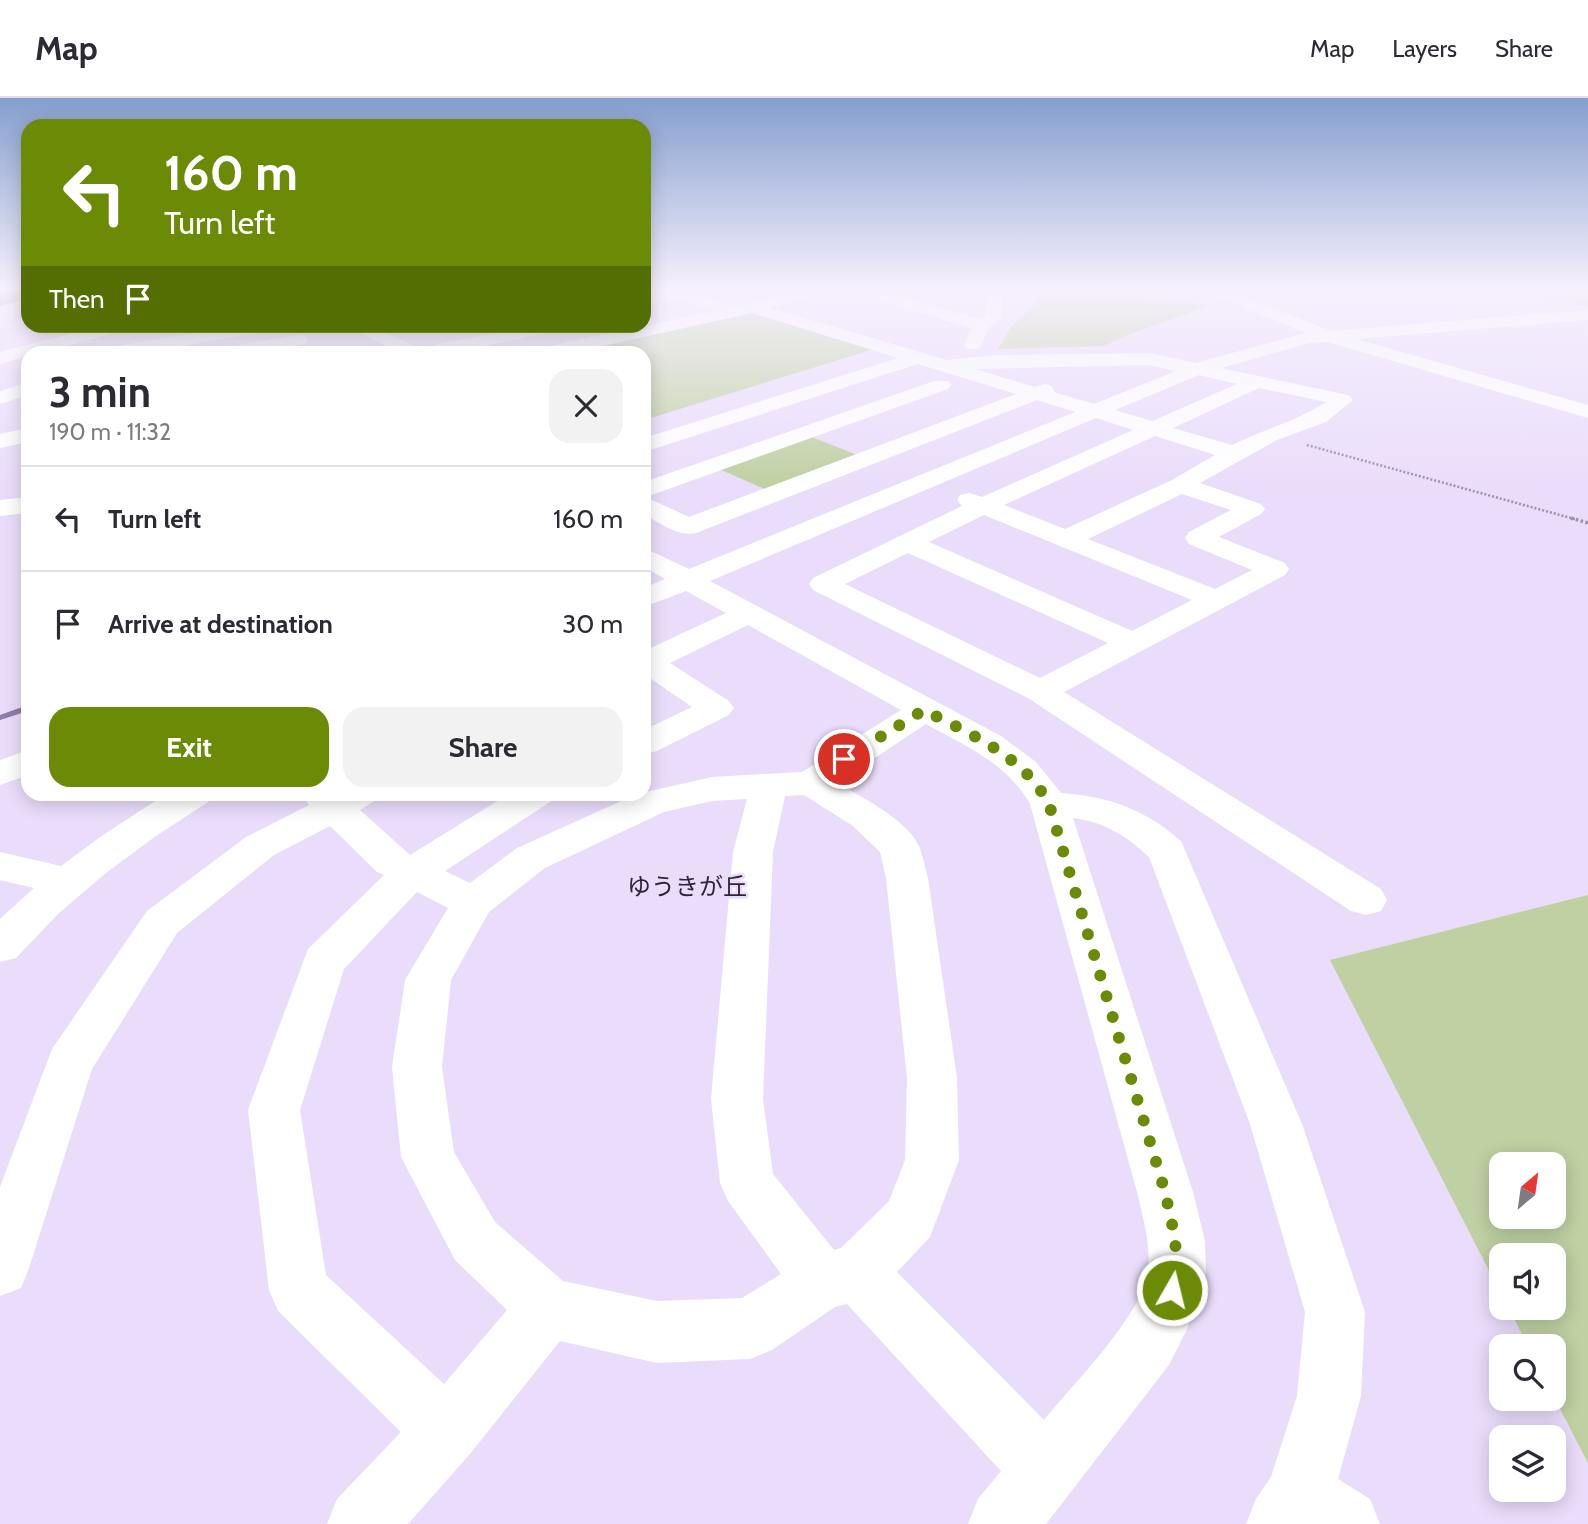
<!DOCTYPE html>
<html lang="en">
<head>
<meta charset="utf-8">
<style>
	:root { --surface:#fff; --page:#f2f2f3; --text:#2b2b33; --muted:#7c7c81; --line:#e1e1e2; --accent:#6b8a05 }
	body { margin:0; font-family:Cabin,"Noto Sans JP",sans-serif; background:var(--page); color:var(--text); height:100vh; display:flex; flex-direction:column; font-size:26px; white-space:nowrap }
	* { box-sizing:border-box; margin:0 }
	p { font-size:23px; color:var(--muted) }
	.icon { flex:none; width:38px; height:38px; fill:none; stroke:currentColor; stroke-width:2; stroke-linecap:round; stroke-linejoin:round }
	.map { position:relative; flex:1; overflow:hidden }
	.sheet { position:absolute; left:21px; top:248px; width:630px; height:455px; display:flex; flex-direction:column; background:var(--surface); border-radius:21px; box-shadow:0 4px 18px #0003 }
	.sheet>* { flex:none }
	.guide { position:absolute; left:21px; top:21px; width:630px; height:214px; border-radius:21px; box-shadow:0 4px 18px #0003; background:#6b8a05; color:#fff; overflow:hidden }
	.needle { width:46px; rotate:29deg }
	.controls { position:absolute; left:1489px; top:1054px; display:grid; gap:14px }
	.controls a { display:grid; place-items:center; width:77px; height:77px; border-radius:14px; background:var(--surface); box-shadow:0 4px 18px #0003; font-size:35px }
	.pin { position:absolute; display:grid; place-items:center; width:60px; height:60px; color:#fff; margin:-30px; border:4px solid #fff; border-radius:50%; box-shadow:0 2px 7px #0007 }
	.me { position:absolute; width:77px; margin:-38px; rotate:8deg; stroke-linejoin:round; filter:drop-shadow(0 0 5px #0008) }
	.turn { display:flex; align-items:center; gap:24px; height:147px; padding:0 28px; font-size:32px }
	.turn .icon { width:91px; height:91px; stroke-width:2.5 }
	.turn b { display:block; font-size:49px; line-height:60px }
	.then { display:flex; align-items:center; height:66px; padding:0 28px; background:#0003; gap:14px; font-size:26px }
	.round { display:grid; place-items:center; flex:none; width:74px; height:74px; border-radius:21px; background:var(--page) }
	.overview { display:flex; align-items:center; justify-content:space-between; height:119px; padding:0 28px }
	h1 { font-size:42px; font-weight:700; line-height:52px }
	.cta { display:flex; gap:14px; margin-top:auto; padding:14px 28px }
	.cta a { flex:1; height:80px; border-radius:21px; background:var(--accent); color:#fff; font-size:28px; font-weight:700; line-height:80px; text-align:center }
	.cta a+a { background:var(--page); color:var(--text) }
	ul { padding:0; list-style:none }
	li { display:flex; align-items:center; gap:21px; height:105px; padding:0 28px; border-top:2px solid var(--line) }
	li div { flex:1 }
	li b { display:block; font-size:26px }
	li em { font-style:normal }
	header { display:flex; align-items:center; gap:42px; box-sizing:border-box; height:98px; padding:0 35px; background:var(--surface); border-bottom:2px solid var(--line) }
	header strong { font-size:33px }
	nav { display:flex; gap:38px; margin-inline-start:auto; font-size:24px }
	.map>svg:first-child { display:block }
	.green { fill:#bfd0a2; fill-rule:evenodd }
	.lines { fill:none; stroke-linecap:round; stroke-linejoin:round }
	.stream { fill:#917da7; fill-rule:evenodd }
	.path-far1 { stroke:#9b91a8; stroke-width:2.5; stroke-dasharray:2 2; stroke-linecap:butt }
	.path { stroke:#9b91a8; stroke-width:3.5; stroke-dasharray:2.5 2.5; stroke-linecap:butt }
	.minor { fill:#fff; fill-rule:evenodd }
	.shaded-wall { fill:#8f869b }
	.building { fill:#ccc0dd; stroke:#8f869b; stroke-width:2 }
	.route { stroke:#6b8a05; stroke-width:12; stroke-dasharray:0 21.6 }
	.labels { text-anchor:middle; dominant-baseline:central; stroke-width:5; stroke-linejoin:round; paint-order:stroke }
	.quarter-label { font-size:24px; fill:#2e243a; stroke:#eaddfb }
</style>
</head>
<body>
<header>
<strong>Map</strong>
<nav><a>Map</a><a>Layers</a><a>Share</a></nav>
</header>
<div class="map">
<svg width="1588" height="1426" viewBox="0 0 1588 1426">
	<rect width="100%" height="100%" fill="#eaddfb"/>
	<g class="green">
		<polygon points="1039,190 1110,190 1111,193 1117,197 1211,207 1130,236 1104,248 998,251 1011,229 1033,209 1040,196"/>
		<polygon points="1511,190 1588,190 1588,209"/>
		<polygon points="750,213 874,251 644,322 644,256 563,256"/>
		<polygon points="809,338 860,358 767,392 719,371"/>
		<path d="M1588,797V1365L1554,1299V1248H1528L1508,1209H1554V1157H1502L1501,1196L1330,862ZM1502,1066H1554V1118H1502Z"/>
	</g>
	<g class="lines">
		<polygon class="stream" points="25,608 28,608 28,613 0,622 0,617"/>
		<polyline class="path-far1" points="1307,347 1578,422"/>
		<polyline class="path" points="1571,420 1588,425"/>
		<g class="minor">
			<path d="M675,190H703L695,195L735,209L809,190H834L832,193L770,210L947,262L995,257L1149,255L1196,265L1305,235L1205,193L1203,190H1223L1331,233L1588,212V222L1356,241L1588,307V320L1328,244L1309,245L1221,270L1343,296L1350,298L1353,302L1326,324L1277,342L1200,385L1261,406L1265,411L1261,416L1219,439L1285,465L1289,471L1285,477L1064,594L1381,791L1387,802L1381,813L1366,817L1351,813L1028,600L813,492L809,486L813,480L962,408L957,402L960,397L969,395L982,399L1133,332L1096,320L710,483L1001,638L1036,664L1061,695C1108,698 1146,712 1181,743L1302,1026L1365,1214L1361,1298L1338,1381L1370,1401L1380,1426H1246L1256,1401L1271,1379L1297,1298L1305,1214L1250,1026L1149,759C1127,738 1104,724 1073,720L1193,1094L1205,1143L1206,1174L1187,1231L1169,1267L1046,1426H968L978,1401L1001,1373L847,1206L835,1209L772,1252L750,1261L657,1265L560,1243L470,1356L408,1426H327L337,1401L401,1334L278,1213L269,1192L248,1012L308,851L384,777L377,774L330,728L274,757L177,835L92,971L29,1170L21,1190L0,1198V1089L52,951L147,813L246,739L309,707L301,696H379L373,704L360,712L410,757L509,696H556L550,704L445,773L470,785L517,750L637,696L712,679L802,674L901,612L748,527L670,565L729,603L734,610L729,617L657,653L644,656V632L692,609L644,576V553L726,515L686,493L644,509V490L665,481L644,469V450L689,471L1075,314L1037,302L696,435C677,439 660,425 644,416V384L934,283H948L951,287L948,291L646,399L689,419L1016,296L918,266L644,354V340L898,260L752,215L567,256H530L539,250L715,213L676,199L644,207V197ZM1149,267L1176,273L1094,306L1054,294L1052,288L1045,286L1035,289L975,271ZM1199,277L1237,286L1152,323L1115,312ZM1259,290L1326,304C1297,323 1262,332 1232,347L1173,330ZM1155,338L1215,357L1172,382L1065,431L1004,407ZM1182,396L1231,412L1189,434L1185,440L1189,446L1252,472L1215,491L1088,441ZM984,417L1192,502L1132,533L929,444ZM908,455L1108,545L1040,580L845,486ZM926,626C964,647 1008,666 1030,706L1137,1094C1143,1119 1151,1147 1148,1174C1141,1219 1073,1286 1044,1322L897,1174L930,1139L959,1062L957,980L928,780C925,770 923,758 919,748C906,721 862,699 837,685ZM804,697L853,728L880,754L886,780L907,980L905,1062L889,1103L841,1150L834,1152L773,1076L763,1001L773,754L785,698ZM747,701L733,754L711,1001L720,1085L728,1103L781,1176L742,1200L657,1203L563,1183L495,1124L454,1054L442,969L451,882L489,814L545,770L664,714L712,703ZM417,794L448,810L405,882L392,969L401,1059L455,1162L507,1212L444,1286L326,1177L300,1012L344,871Z"/>
			<polygon points="908,190 934,190 932,193 905,200 980,221 985,218 986,190 1002,190 1002,220 989,230 979,251 967,251 964,247 972,230 880,203 878,200 880,197"/>
			<polygon points="101,228 128,228 125,232 38,256 28,256 28,258 0,266 0,254"/>
			<polygon points="239,228 276,228 267,233 138,256 100,255 109,249"/>
			<polygon points="349,228 371,228 419,250 532,228 564,228 555,233 447,256 400,256"/>
			<polygon points="299,237 305,238 308,242 305,246 255,256 231,256 230,253 239,247"/>
			<polygon points="28,284 28,297 0,306 0,293"/>
			<polygon points="28,330 28,344 0,350 0,336"/>
			<polygon points="28,399 28,415 0,418 0,402"/>
			<polygon points="28,652 28,677 0,687 0,662"/>
			<polygon points="166,696 214,696 208,704 156,738 106,775 59,815 16,860 0,864 0,821 34,790 0,782 0,754 61,768 103,737"/>
		</g>
	</g>
	<polygon class="shaded-wall" points="17,190 28,190 28,201 0,208 0,194"/>
	<polygon class="building" points="0,190 17,190 0,194"/>
	<linearGradient id="sky" x2="0" y2="1"><stop stop-color="#859ece"/><stop offset="0.49" stop-color="#f6f0fd"/><stop offset="1" stop-color="#f6f0fd" stop-opacity="0"/></linearGradient>
	<rect width="1588" height="389" fill="url(#sky)"/>
	<g class="lines">
		<path class="route" d="M844,661L924,612C971,637 1023,657 1049,706L1165,1094C1172,1127 1182,1159 1172,1192"/>
	</g>
	<g class="labels">
		<g class="quarter-label">
			<text x="687" y="788">ゆうきが丘</text>
		</g>
	</g>
</svg>
<div class="controls">
<a><svg class="needle" viewBox="-14 -14 28 28"><path d="M0-13l5 13h-10z" fill="#e53935"/><path d="M0 13l5-13h-10z" fill="#7c7c81"/></svg></a>
<a><svg class="icon" aria-label="sound" viewBox="0 0 24 24"><path d="M4 9h4l5-4v14l-5-4H4zM17 9q2 3 0 6"/></svg></a>
<a><svg class="icon" aria-label="search" viewBox="0 0 24 24"><circle cx="10" cy="10" r="6"/><path d="M15 15l6 6"/></svg></a>
<a><svg class="icon" aria-label="layers" viewBox="0 0 24 24"><path d="M12 4l9 5-9 5-9-5zM3 14l9 5 9-5"/></svg></a>
</div>
<div class="pin" style="left:844px;top:661px;background:#d93025"><svg class="icon" aria-label="arrive" viewBox="0 0 24 24"><path d="M6 21V4h12l-3 4 3 4H6"/></svg></div>
<svg class="me" style="left:1172px;top:1192px" viewBox="-20 -20 40 40"><circle r="17" fill="#6b8a05" stroke="#fff" stroke-width="3"/><path d="M0-11L8 9 0 5-8 9z" fill="#fff"/></svg>
<div class="guide">
<div class="turn"><svg class="icon" aria-label="left" viewBox="0 0 24 24"><path d="M17 20v-9H6M10 6l-5 5 5 5"/></svg><div><b>160 m</b>Turn left</div></div>
<div class="then">Then<svg class="icon" aria-label="arrive" viewBox="0 0 24 24"><path d="M6 21V4h12l-3 4 3 4H6"/></svg></div>
</div>
<section class="sheet">
<div class="overview"><div><h1>3 min</h1><p>190 m · 11:32</p></div><a class="round"><svg class="icon" aria-label="close" viewBox="0 0 24 24"><path d="M6 6l12 12M18 6L6 18"/></svg></a></div>
<ul>
<li><svg class="icon" aria-label="left" viewBox="0 0 24 24"><path d="M17 20v-9H6M10 6l-5 5 5 5"/></svg><div><b>Turn left</b></div><em>160 m</em></li>
<li><svg class="icon" aria-label="arrive" viewBox="0 0 24 24"><path d="M6 21V4h12l-3 4 3 4H6"/></svg><div><b>Arrive at destination</b></div><em>30 m</em></li>
</ul>
<div class="cta"><a>Exit</a><a>Share</a></div>
</section>
</div>
</body>
</html>
